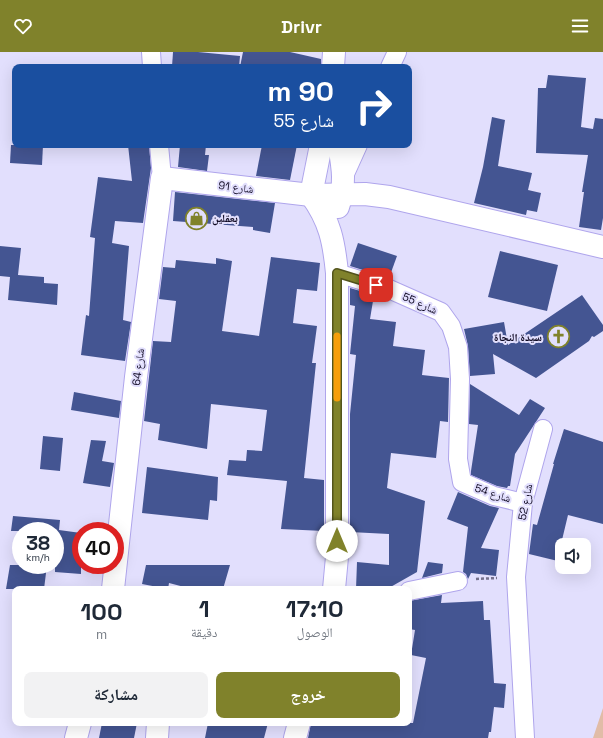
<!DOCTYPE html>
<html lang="ar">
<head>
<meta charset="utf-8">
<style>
	:root { --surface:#fff; --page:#f2f2f3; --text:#1f2937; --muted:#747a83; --accent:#80822b }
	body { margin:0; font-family:"Space Grotesk","Noto Naskh Arabic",sans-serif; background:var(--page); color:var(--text); direction:rtl; height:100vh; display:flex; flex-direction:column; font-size:15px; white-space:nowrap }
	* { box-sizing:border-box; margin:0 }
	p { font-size:13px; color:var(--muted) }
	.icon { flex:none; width:22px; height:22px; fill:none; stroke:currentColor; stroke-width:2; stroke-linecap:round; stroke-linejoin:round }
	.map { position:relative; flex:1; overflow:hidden; direction:ltr }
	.side { position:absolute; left:12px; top:534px; width:400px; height:140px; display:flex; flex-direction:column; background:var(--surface); border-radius:8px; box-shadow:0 4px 16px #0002; direction:rtl }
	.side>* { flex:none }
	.guide { position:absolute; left:12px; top:12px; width:400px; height:84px; border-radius:8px; box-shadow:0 4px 16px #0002; direction:rtl; background:#1a4fa0; color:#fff; overflow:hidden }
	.tools { position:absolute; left:555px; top:486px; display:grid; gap:8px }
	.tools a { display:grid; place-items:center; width:36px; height:36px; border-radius:8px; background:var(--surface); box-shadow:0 4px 16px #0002; font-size:20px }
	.speed { position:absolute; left:12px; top:470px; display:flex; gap:8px; font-size:20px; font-weight:700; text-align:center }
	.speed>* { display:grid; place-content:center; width:52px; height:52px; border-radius:50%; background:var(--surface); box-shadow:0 4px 16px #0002; line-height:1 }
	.speed small { font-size:10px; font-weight:400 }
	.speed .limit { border:6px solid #d22; background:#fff; color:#111 }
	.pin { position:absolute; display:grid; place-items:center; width:34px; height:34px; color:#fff; margin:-17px; border-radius:8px; box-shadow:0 2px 6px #0006 }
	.me { position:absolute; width:44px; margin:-22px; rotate:0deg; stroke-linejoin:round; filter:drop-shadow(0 0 3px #0008) }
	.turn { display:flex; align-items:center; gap:14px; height:84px; padding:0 12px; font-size:18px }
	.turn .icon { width:52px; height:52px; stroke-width:2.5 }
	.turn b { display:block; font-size:28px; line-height:34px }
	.eta { display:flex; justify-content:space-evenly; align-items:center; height:68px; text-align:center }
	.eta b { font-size:24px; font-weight:700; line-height:28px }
	.action { display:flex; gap:8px; margin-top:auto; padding:8px 12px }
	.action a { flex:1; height:46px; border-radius:8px; background:var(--accent); color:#fff; font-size:16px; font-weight:700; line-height:46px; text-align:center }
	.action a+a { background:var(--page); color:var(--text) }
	header { display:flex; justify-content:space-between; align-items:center; height:52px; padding:0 12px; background:var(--accent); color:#fff; font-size:18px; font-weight:700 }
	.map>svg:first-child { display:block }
	.green { fill:#e1bca7 }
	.building { fill:#445592 }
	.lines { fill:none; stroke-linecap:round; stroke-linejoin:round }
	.minor-casing { stroke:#afa5ec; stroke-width:20 }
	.tertiary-casing { stroke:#afa5ec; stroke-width:24 }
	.path { stroke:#74708b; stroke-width:2.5; stroke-dasharray:3 2; stroke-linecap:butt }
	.minor { stroke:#fff; stroke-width:18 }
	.tertiary { stroke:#fff; stroke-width:22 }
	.route-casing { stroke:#53541c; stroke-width:10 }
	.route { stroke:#80822b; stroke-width:7 }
	.slow { stroke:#f59e0b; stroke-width:7 }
	.labels { text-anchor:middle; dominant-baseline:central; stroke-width:4; stroke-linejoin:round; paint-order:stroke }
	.street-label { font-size:11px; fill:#0e0821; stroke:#e2dffd }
	.poi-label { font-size:11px; font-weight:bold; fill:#0e0821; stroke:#e2dffd; text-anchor:start }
</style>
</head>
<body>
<header><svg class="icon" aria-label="menu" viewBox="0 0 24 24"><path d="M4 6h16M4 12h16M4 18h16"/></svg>Drivr<svg class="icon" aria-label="heart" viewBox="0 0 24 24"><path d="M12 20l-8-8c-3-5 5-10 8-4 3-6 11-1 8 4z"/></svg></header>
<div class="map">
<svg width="603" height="686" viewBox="0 0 603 686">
	<rect width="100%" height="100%" fill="#e2dffd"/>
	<polygon class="green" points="603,656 603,686 593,686"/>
	<g class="building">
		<polygon points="173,0 198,0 240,4 239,15 172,15"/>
		<polygon points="243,0 290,0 321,7 321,15 240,15"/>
		<polygon points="548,23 586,26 581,75 593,77 595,66 603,67 603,166 601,178 579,175 584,140 582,140 588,103 536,101 538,36 546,36"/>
		<polygon points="492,65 505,68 498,114 532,121 528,138 541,141 537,160 527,158 526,163 474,151 483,115"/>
		<polygon points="11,93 43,93 42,113 10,111"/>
		<polygon points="128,93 149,93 151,116 143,171 115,169 112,191 129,194 123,268 131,270 125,309 81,303 86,263 89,264 95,186 90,185 98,125 132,129"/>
		<polygon points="180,93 206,93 205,103 209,103 207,119 178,115"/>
		<polygon points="262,93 297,93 290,128 256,124"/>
		<polygon points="175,140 275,151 270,181 253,178 253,175 173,169"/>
		<polygon points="358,191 397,204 389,226 350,214"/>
		<polygon points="0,194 21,196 18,223 44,225 44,231 58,232 57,253 8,248 10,225 0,224"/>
		<polygon points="500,199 558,213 547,259 488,245"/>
		<polygon points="271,205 320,211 317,239 297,237 293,271 317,274 312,311 316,311 304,426 324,428 324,479 281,477 287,429 227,423 229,408 246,409 247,398 262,399 267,358 211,352 207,397 158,388 160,372 144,369 153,289 171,290 176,249 159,247 163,215 175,216 176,208 216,212 216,206 232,209 222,279 259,284"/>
		<polygon points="350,236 374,243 370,267 396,270 393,294 425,298 422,323 449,326 448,370 440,369 436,406 391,401 387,436 425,449 417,520 387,537 356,537 357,510 389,513 389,482 350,480 350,362 356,303 350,302 355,254 350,253"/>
		<polygon points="582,243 603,273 603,279 594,285 592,284 589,289 536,326 493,302 495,322 470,324 468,294 464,277 504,270 508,293"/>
		<polygon points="470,332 519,363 530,347 545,356 515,402 510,434 508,434 507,436 497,434 471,423 471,419 478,373 469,372"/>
		<polygon points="74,340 121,349 119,366 71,358"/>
		<polygon points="564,377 603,390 603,472 568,463 562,488 562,510 529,502 533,472 537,473 554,412 553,412"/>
		<polygon points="43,384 63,386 60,419 40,417"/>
		<polygon points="91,388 106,389 102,409 114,411 110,435 83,431"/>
		<polygon points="147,415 218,425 217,449 210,448 208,468 142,461"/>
		<polygon points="458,440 490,454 499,456 481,496 499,498 496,524 471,521 468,527 466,522 463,520 468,475 447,467"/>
		<polygon points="13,464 60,468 59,478 81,481 81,522 55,520 55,479 11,479"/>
		<polygon points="428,510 443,512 442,521 422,526"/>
		<polygon points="10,513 47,513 44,537 6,537"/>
		<polygon points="146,513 230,513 223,537 192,537 169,531 168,537 142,532"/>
		<polygon points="442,543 441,551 483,549 484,568 490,568 494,631 506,632 504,656 494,655 491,680 489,680 488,686 308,686 311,671 413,671 426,606 411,603 415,578 409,577 409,549"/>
		<polygon points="102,671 137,671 134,686 99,686"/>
		<polygon points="208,671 225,671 244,674 245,671 268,671 264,686 205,686"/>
	</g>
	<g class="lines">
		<defs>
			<g id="minor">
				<polyline points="151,0 152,15"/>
				<polyline points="390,15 397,0"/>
				<polyline points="159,93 162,126"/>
				<polyline points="344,124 358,93"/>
				<polyline points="337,221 389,237 441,260 451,274 458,295 460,327 458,407 462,430 494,444 523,451"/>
				<polyline points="409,539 458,529"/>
				<polyline points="525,686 516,525 523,451 543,377"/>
			</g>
			<g id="tertiary">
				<polyline points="333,15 334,0"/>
				<path d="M321,93L311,143C330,169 334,190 337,221V505L334,537"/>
				<path d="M338,155C346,132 343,116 339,93"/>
				<polyline points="113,537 136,325 162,126 311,143 365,142 389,145 603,195"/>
				<polyline points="76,686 80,671"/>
				<polyline points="157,686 158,671"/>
				<polyline points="295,686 299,671"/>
			</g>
		</defs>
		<use href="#minor" class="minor-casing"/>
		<use href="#tertiary" class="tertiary-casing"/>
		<polyline class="path" points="476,527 497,526"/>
		<use href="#minor" class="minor"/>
		<use href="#tertiary" class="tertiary"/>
	</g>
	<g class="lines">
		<defs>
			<polyline id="route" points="337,489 337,221 376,233"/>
		</defs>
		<use href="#route" class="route-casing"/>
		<use href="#route" class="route"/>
		<polyline class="slow" points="337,284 337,346"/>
	</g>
	<defs>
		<symbol id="shop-ring" viewBox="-11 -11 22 22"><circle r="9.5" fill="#e2dffd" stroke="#80822b" stroke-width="1.5"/><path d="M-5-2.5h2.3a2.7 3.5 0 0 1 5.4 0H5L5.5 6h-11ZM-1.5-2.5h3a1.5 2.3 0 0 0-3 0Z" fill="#80822b"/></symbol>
		<symbol id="church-ring" viewBox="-11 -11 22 22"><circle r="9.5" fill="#e2dffd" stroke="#80822b" stroke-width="1.5"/><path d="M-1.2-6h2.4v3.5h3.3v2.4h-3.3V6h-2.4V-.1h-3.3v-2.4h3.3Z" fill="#80822b"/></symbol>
	</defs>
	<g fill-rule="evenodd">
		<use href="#shop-ring" x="184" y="154" width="25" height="25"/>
		<use href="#church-ring" x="546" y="272" width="25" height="25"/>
	</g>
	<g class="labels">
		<g class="street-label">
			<text transform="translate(236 135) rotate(7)">شارع 91</text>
			<text transform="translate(420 251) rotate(24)">شارع 55</text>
			<text transform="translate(138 315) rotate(-83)">شارع 64</text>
			<text transform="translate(493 441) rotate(18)">شارع 54</text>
			<text transform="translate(525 450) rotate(-79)">شارع 52</text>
		</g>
		<g class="poi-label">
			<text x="212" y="166">بعقلين</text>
			<text x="542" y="285" text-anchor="end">سيدة النجاة</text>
		</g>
	</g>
</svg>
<div class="tools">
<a><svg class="icon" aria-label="sound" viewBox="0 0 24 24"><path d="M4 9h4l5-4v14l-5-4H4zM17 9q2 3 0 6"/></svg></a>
</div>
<div class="speed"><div>38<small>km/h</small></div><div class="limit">40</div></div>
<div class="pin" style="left:376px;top:233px;background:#d93025"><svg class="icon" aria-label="arrive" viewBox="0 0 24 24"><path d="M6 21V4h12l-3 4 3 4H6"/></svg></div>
<svg class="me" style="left:337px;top:489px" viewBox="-20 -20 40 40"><circle r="19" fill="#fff"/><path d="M0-13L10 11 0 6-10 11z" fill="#80822b"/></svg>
<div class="guide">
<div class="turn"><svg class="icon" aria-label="right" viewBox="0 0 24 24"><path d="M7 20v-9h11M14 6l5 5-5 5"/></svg><div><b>90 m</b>شارع 55</div></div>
</div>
<section class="side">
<div class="eta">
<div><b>17:10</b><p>الوصول</p></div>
<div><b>1</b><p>دقيقة</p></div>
<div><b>100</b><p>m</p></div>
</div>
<div class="action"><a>خروج</a><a>مشاركة</a></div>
</section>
</div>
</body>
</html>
